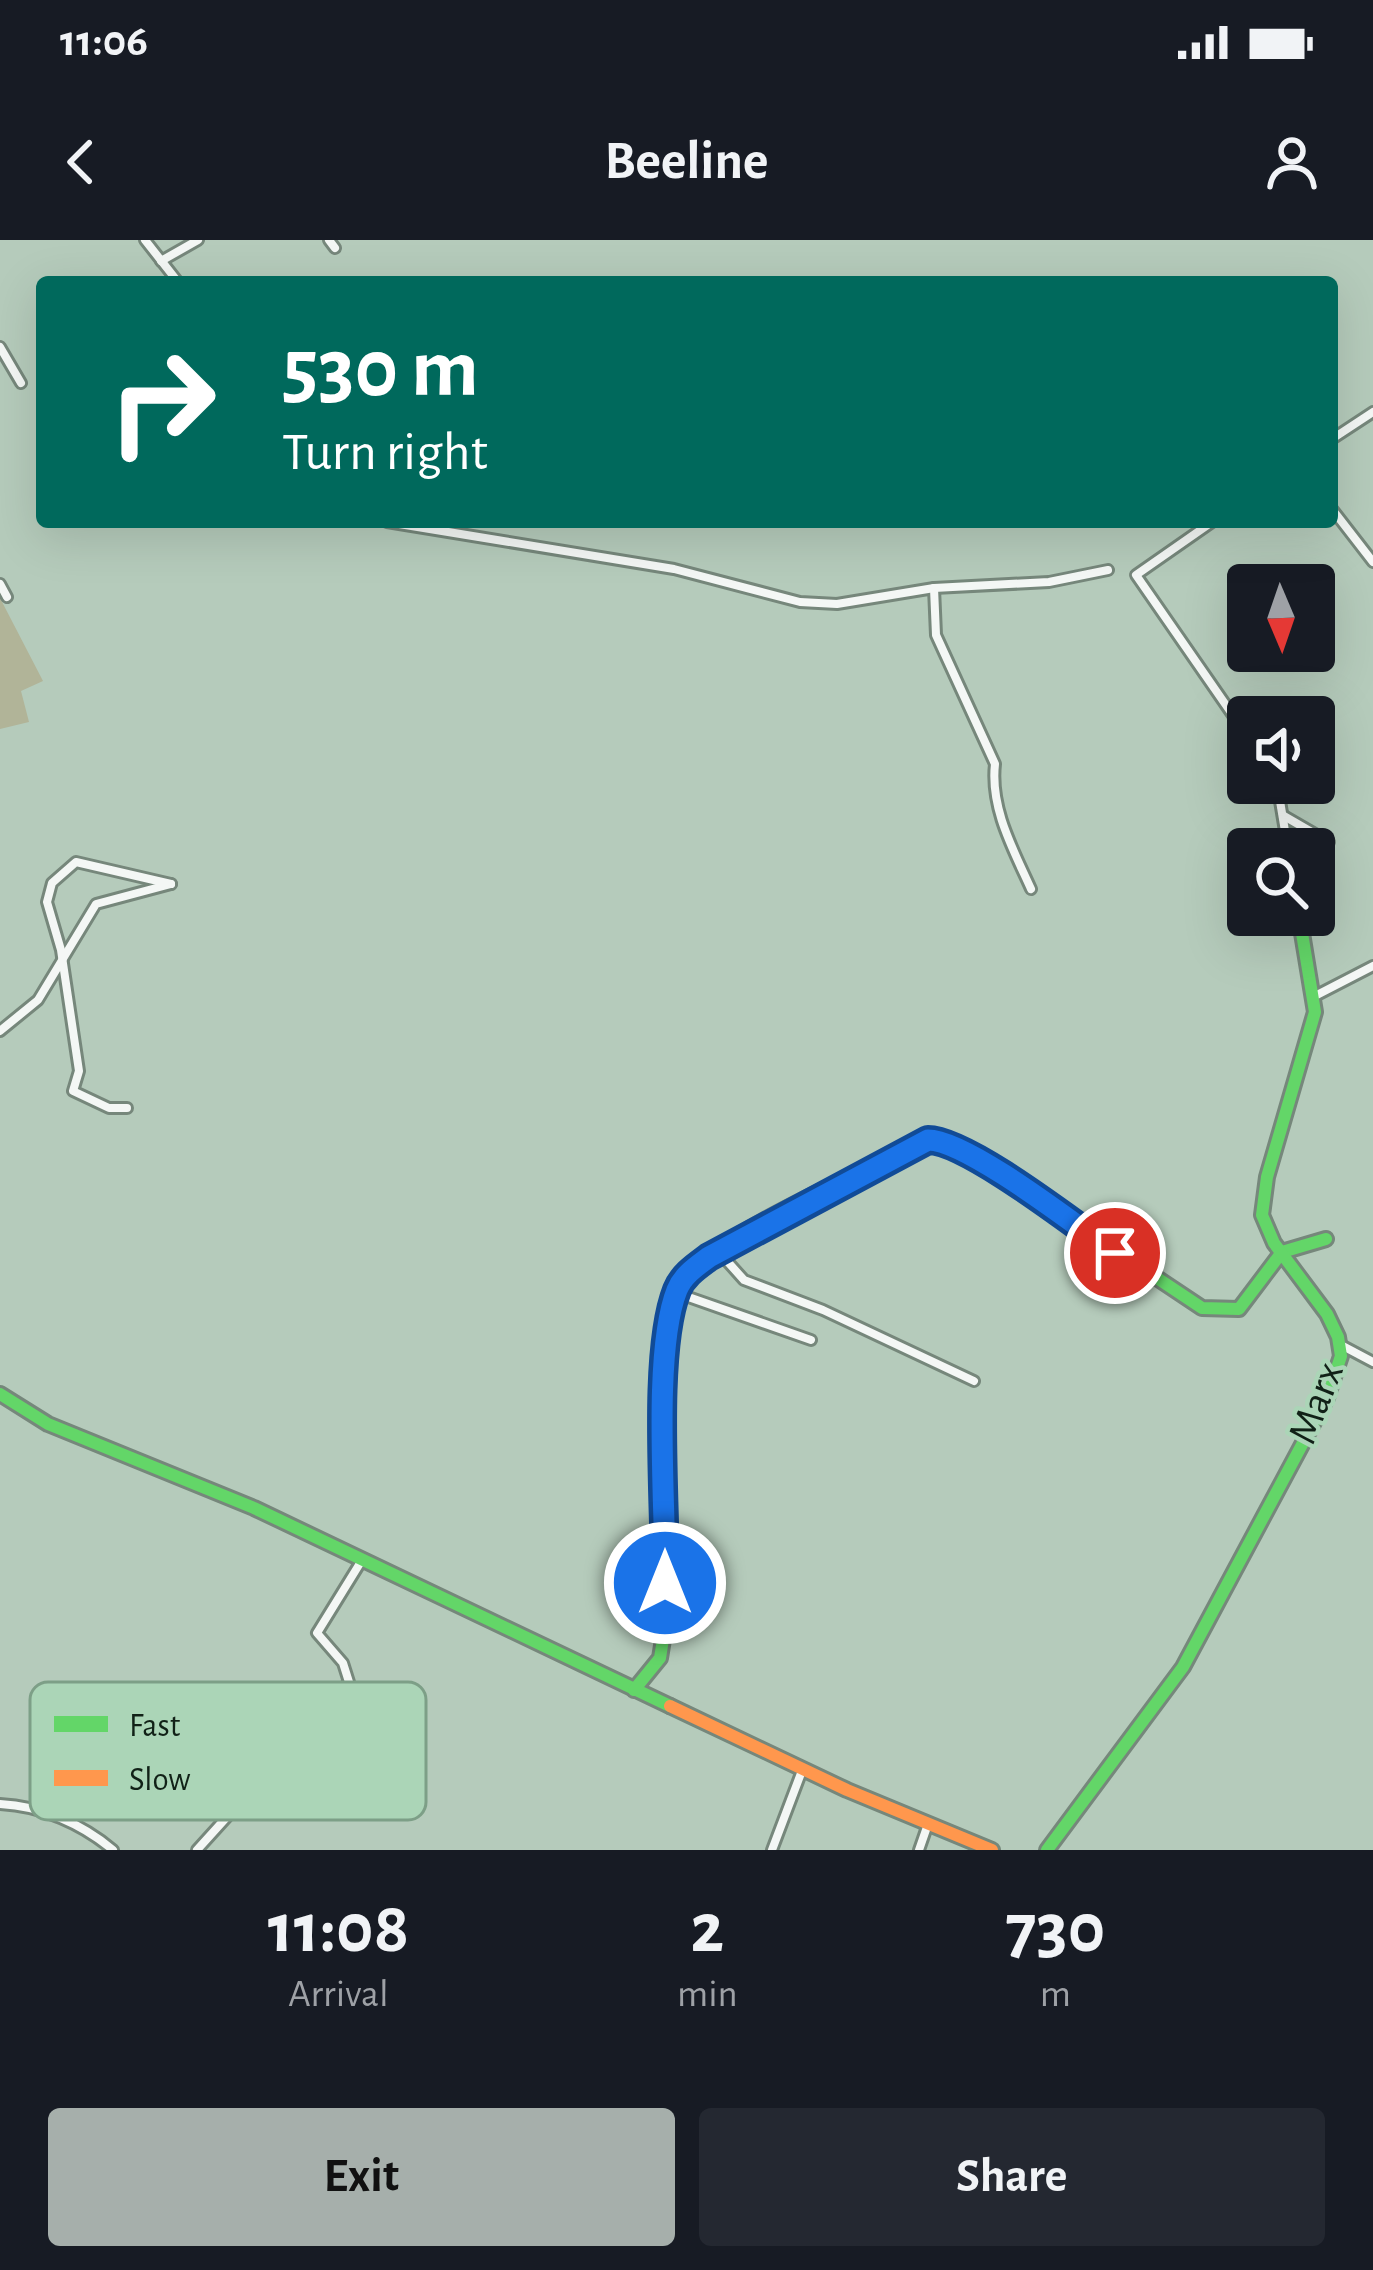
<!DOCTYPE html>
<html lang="en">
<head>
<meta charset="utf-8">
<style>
	:root { --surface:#171b24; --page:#242831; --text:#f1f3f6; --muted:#9ea1a6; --accent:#a6afab }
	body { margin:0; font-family:"Alegreya Sans",sans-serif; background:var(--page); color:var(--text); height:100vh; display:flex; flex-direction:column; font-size:45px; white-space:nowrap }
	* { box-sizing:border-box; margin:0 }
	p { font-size:39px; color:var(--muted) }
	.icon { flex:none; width:66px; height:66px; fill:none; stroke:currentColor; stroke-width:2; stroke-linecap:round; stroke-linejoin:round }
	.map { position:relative; height:1610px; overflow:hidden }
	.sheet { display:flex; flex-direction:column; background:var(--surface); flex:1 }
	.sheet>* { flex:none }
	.banner { position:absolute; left:36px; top:36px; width:1302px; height:252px; border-radius:12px; box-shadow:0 12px 48px #0002; background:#00695c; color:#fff; overflow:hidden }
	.needle { width:78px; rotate:178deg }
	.controls { position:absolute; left:1227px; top:324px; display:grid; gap:24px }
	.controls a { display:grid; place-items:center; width:108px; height:108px; border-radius:12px; background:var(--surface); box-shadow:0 12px 48px #0002; font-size:60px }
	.pin { position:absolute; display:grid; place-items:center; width:102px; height:102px; color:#fff; margin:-51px; border:6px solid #fff; border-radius:50%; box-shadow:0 3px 12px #0007 }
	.me { position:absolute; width:132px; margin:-66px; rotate:0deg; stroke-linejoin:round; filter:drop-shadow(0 0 9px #0008) }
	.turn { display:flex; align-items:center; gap:42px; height:252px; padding:0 48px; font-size:54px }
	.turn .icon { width:156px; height:156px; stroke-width:2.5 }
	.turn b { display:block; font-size:84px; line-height:102px }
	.eta { display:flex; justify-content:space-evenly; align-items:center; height:204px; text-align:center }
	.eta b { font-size:72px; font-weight:700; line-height:84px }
	.button { display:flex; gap:24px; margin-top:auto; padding:24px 48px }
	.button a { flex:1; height:138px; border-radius:12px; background:var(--accent); color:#111; font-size:48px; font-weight:700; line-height:138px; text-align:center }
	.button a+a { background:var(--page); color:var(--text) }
	.status { display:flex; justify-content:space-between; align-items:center; height:84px; padding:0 60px; background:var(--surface); direction:ltr }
	.status svg { height:33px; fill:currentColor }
	header { display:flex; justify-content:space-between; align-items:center; height:156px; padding:0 48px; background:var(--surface); font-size:54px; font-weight:700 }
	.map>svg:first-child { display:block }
	.green { fill:#b1b498 }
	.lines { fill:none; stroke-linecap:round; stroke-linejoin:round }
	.street-casing { stroke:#76877b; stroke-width:14 }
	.fast-casing { stroke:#76877b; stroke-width:18 }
	.slow-casing { stroke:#76877b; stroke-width:18 }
	.street { stroke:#f4f7f5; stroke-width:8 }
	.fast { stroke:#63d668; stroke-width:12 }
	.slow { stroke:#ff974d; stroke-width:12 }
	.route-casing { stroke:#114b97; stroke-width:30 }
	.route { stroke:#1a73e8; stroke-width:21 }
	.labels { text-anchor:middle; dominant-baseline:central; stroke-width:9; stroke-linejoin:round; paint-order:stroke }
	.street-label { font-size:42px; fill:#112117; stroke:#abd5b7 }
	.key { fill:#abd5b7; stroke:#7d9f87; stroke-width:3 }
	.key-label { font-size:33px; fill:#112117 }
</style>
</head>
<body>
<div class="status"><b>11:06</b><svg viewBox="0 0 49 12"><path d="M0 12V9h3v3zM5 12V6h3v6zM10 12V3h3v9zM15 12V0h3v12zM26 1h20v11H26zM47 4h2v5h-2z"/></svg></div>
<header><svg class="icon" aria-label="back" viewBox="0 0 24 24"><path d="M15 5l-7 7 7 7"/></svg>Beeline<svg class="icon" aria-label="person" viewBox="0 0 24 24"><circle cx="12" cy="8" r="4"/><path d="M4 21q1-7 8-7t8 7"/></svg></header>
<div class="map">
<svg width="1373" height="1610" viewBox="0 0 1373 1610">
	<rect width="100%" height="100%" fill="#b5cbbb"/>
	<polygon class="green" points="0,358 43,441 21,451 29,482 0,489"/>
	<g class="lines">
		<defs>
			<g id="street">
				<polyline points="145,0 178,42"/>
				<polyline points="329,0 335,8"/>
				<polyline points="161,21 198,0"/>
				<polyline points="0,107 21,143"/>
				<polyline points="1332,199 1373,172"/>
				<polyline points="1332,269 1373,322"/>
				<polyline points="387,282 674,329 800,362 837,364 934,348 1049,342 1108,330"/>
				<polyline points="1212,282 1136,335 1248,497"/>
				<polyline points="0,344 7,357"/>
				<path d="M934,348L936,395L995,524C990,568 1013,609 1031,649"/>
				<polyline points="1277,543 1288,609"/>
				<polyline points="1284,576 1329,602"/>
				<polyline points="1313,757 1373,726"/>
				<polyline points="0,791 38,760 96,664 171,644"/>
				<polyline points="127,868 109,868 73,851 79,831 61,710 47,662 52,643 76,622 171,644"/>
				<polyline points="718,1011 744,1040 823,1070 974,1141"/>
				<polyline points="677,1053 811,1100"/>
				<polyline points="1339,1104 1373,1122"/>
				<path d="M0,1564C42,1566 82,1584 113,1610"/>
				<polyline points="197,1610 349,1442 343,1423 317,1393 362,1320"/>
				<polyline points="772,1610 803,1528"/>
				<polyline points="919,1610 928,1584"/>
			</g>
			<g id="fast">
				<polyline points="0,1154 48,1184 254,1268 670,1466"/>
				<path d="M634,1450L660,1418L665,1387C665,1320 651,1089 682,1041C712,995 874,927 928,900L949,906L1019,946L1202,1068L1239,1069L1282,1012L1326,999"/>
				<polyline points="1047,1610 1183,1427 1327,1158 1341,1116 1338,1097 1327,1074 1274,1003 1262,975 1267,937 1315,772 1299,675"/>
			</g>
			<polyline id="slow" points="670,1466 847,1550 992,1610"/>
		</defs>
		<use href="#street" class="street-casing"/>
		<use href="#fast" class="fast-casing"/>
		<use href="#slow" class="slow-casing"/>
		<use href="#street" class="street"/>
		<use href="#fast" class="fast"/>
		<use href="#slow" class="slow"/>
	</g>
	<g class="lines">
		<defs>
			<path id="route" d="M665,1343C666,1270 652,1113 677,1050C683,1035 697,1026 709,1017L928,900C967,900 1078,987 1115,1013"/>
		</defs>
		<use href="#route" class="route-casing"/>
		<use href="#route" class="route"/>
	</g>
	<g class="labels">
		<g class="street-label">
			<text transform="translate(1316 1163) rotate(-68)">Marx</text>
		</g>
	</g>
	<rect x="30" y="1442" width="396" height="138" rx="18" class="key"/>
	<rect x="54" y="1476" width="54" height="16" fill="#63d668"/>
	<rect x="54" y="1530" width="54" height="16" fill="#ff974d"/>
	<g class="key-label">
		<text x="129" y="1496">Fast</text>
		<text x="129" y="1550">Slow</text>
	</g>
</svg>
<div class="controls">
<a><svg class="needle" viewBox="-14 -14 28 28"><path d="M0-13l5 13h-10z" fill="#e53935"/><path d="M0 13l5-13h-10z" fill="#9ea1a6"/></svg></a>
<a><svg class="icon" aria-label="sound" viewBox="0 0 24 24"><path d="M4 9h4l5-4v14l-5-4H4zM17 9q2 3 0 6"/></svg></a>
<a><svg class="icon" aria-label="search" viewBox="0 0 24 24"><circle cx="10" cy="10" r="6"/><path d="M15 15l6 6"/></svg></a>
</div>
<div class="pin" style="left:1115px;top:1013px;background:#d93025"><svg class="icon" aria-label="arrive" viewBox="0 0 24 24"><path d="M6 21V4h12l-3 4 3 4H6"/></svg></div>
<svg class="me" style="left:665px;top:1343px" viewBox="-20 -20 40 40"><circle r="17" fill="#1a73e8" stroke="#fff" stroke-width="3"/><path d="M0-11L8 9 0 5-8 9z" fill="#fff"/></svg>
<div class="banner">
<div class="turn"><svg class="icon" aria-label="right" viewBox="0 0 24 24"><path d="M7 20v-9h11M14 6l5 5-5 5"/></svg><div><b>530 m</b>Turn right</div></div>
</div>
</div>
<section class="sheet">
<div class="eta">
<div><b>11:08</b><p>Arrival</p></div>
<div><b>2</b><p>min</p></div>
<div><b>730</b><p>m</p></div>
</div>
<div class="button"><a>Exit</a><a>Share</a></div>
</section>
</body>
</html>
